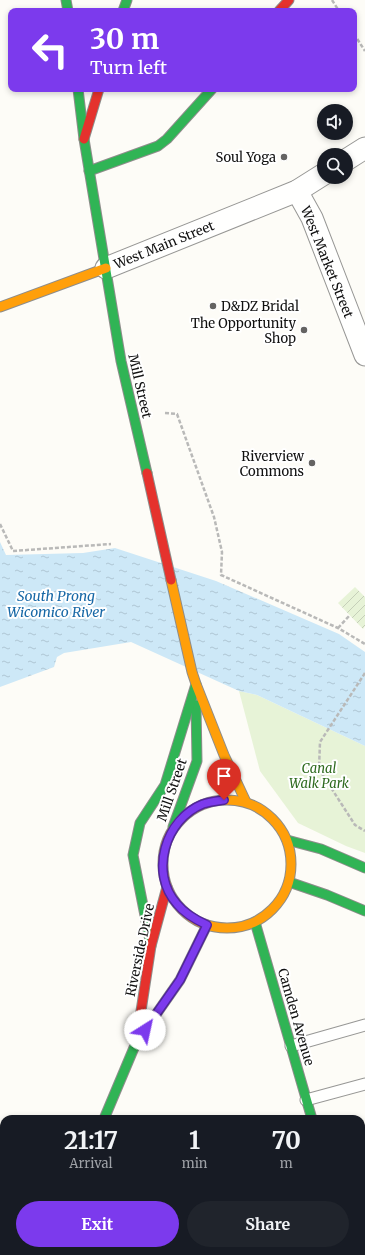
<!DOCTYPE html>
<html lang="en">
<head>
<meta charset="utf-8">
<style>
	:root { --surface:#171b24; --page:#20242c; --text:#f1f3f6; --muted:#9ea1a6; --accent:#7c3aed }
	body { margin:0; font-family:Merriweather,serif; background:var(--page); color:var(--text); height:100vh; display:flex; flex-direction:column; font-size:15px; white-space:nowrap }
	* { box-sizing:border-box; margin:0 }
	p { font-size:13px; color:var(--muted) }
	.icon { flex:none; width:22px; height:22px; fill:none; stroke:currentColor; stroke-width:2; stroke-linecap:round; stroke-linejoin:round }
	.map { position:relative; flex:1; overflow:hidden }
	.details { position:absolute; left:0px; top:1115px; width:365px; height:140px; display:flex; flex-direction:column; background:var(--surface); border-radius:12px 12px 0 0; box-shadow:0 2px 6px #0003 }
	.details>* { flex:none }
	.top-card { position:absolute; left:8px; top:8px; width:349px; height:84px; border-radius:8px; box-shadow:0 2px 6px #0003; background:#7c3aed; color:#fff; overflow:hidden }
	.buttons { position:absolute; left:317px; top:104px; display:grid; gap:8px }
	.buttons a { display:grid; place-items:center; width:36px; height:36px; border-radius:50%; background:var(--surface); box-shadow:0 2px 6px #0003; font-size:20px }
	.pin { position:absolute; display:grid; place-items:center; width:34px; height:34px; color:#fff; margin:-41px -17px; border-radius:50% 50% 50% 0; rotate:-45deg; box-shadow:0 0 4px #0007 }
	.pin .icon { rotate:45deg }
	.me { position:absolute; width:44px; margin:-22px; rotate:35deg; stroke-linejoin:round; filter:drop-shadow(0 0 3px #0008) }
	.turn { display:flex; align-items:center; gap:14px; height:84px; padding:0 16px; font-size:18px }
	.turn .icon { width:52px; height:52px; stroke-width:2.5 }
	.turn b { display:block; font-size:28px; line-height:34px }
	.eta { display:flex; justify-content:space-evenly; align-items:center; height:68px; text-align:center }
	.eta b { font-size:24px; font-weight:700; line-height:28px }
	.button { display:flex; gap:8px; margin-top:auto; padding:8px 16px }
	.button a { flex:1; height:46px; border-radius:24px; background:var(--accent); color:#fff; font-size:16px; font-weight:700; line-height:46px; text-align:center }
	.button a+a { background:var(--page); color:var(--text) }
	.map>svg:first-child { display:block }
	.park { fill:#e7f3d7 }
	.garden { fill:url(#garden-furrows) }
	.water { fill:url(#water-ripples) }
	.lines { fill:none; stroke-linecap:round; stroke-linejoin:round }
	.lane-casing { stroke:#979795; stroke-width:13 }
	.street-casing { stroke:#979795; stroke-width:23 }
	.fast-casing { stroke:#8e8d8b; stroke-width:11 }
	.slow-casing { stroke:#8e8d8b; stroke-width:11 }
	.jam-casing { stroke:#8e8d8b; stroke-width:11 }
	.path { stroke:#b9b9b8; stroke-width:2.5; stroke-dasharray:4 2; stroke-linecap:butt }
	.lane { stroke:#fffffe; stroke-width:11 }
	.street { stroke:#fffffe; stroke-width:21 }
	.fast { stroke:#30b455; stroke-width:9 }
	.slow { stroke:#ff9f0a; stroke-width:9 }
	.jam { stroke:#e5322d; stroke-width:9 }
	.route-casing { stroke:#51269a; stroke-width:10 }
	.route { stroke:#7c3aed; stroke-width:7 }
	.poi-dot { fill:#646362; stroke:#fff; stroke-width:1.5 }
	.labels { text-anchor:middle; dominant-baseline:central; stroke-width:4; stroke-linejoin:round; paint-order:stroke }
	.poi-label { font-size:13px; fill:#111; stroke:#fff; text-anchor:end }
	.street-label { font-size:13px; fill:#111; stroke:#fff }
	.park-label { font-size:13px; font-style:italic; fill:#2f6b1f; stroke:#fff }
	.water-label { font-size:14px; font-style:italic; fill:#1768a6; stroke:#fff }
</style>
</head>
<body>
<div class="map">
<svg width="365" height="1255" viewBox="0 0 365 1255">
	<defs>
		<pattern id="garden-furrows" width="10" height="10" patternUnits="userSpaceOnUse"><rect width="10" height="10" fill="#e7f3d7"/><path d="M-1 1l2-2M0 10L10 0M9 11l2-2" fill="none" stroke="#c5cfb8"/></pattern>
		<pattern id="water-ripples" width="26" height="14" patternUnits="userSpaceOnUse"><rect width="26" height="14" fill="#cde8f7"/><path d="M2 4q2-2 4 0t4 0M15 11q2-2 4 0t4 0" fill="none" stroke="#afc6d3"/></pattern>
	</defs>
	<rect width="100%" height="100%" fill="#fdfcf7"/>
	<polygon class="park" points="239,691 257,695 365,746 365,853 346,846 298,823 260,771"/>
	<polygon class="garden" points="355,587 365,597 365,626 363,629 338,603"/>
	<polygon class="water" points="0,542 6,555 83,553 115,548 216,581 339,634 365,652 365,746 257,695 239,691 131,642 64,653 57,657 54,667 0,687"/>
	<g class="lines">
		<defs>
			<g id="lane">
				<polyline points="291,1046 365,1025"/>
				<polyline points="306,1100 365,1084"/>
			</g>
			<g id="street">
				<polyline points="346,160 365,148"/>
				<polyline points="297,191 312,218 365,355"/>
				<polyline points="106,268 297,191 324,174"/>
			</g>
			<g id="fast">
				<polyline points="66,0 68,11"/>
				<polyline points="123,11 127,0"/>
				<polyline points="78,89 84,139 121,361 147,473"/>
				<polyline points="89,171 158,146 167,139 212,89"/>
				<polyline points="173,827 197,761 196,705"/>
				<polyline points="287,840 321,849 365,868"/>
				<polyline points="289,882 327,895 365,911"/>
				<polyline points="255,922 312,1119"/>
				<polyline points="151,946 133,855 140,823 165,785 196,684"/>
				<polyline points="104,1119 136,1043 180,980 207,925"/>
				<polyline points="351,1251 352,1255"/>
				<polyline points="46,1255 48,1251"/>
			</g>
			<g id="slow">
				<polyline points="0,307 106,268"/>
				<polyline points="171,580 192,672 196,684 224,755 246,802"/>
				<circle cx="227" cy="864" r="64"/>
			</g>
			<g id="jam">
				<polyline points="279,11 289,0"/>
				<polyline points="84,139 99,89"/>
				<polyline points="147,473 171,580"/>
				<polyline points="137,1037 151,946 167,887"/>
			</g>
		</defs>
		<use href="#lane" class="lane-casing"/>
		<use href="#street" class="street-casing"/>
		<use href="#fast" class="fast-casing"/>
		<use href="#slow" class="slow-casing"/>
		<use href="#jam" class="jam-casing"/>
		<g class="path">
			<polyline points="332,0 339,11"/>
			<polyline points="354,34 365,51"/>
			<polyline points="165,413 177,414 214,517 222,552 221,575 338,628 365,644"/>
			<polyline points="0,524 13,551 111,544"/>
			<polyline points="338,628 350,615"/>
			<polyline points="365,673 320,742 319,769 355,825 365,831"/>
		</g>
		<use href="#lane" class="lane"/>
		<use href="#street" class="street"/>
		<use href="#fast" class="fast"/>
		<use href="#slow" class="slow"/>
		<use href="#jam" class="jam"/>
	</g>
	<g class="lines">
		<defs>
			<path id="route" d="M145,1030L180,980L207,925C196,920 185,914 177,904C149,873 165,819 203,804C209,802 217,801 224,800"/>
		</defs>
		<use href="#route" class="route-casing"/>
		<use href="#route" class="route"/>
	</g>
	<g class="poi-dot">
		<circle cx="284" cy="157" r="4"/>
		<circle cx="213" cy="306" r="4"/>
		<circle cx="304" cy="330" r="4"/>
		<circle cx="312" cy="463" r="4"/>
	</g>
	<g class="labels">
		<g class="poi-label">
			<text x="276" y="157">Soul Yoga</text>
			<text x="221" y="306" text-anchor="start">D&amp;DZ Bridal</text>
			<text x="296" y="323">The Opportunity<tspan x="296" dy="15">Shop</tspan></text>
			<text x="304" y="456">Riverview<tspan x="304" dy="15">Commons</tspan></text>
		</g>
		<g class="street-label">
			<text transform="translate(164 245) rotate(-22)">West Main Street</text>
			<text transform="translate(327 262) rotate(68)">West Market Street</text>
			<text transform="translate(140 386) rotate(77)">Mill Street</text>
			<text transform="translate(172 790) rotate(-71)">Mill Street</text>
			<text transform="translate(140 950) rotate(-78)">Riverside Drive</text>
			<text transform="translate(296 1017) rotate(74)">Camden Avenue</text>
		</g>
		<g class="park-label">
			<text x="319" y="768">Canal<tspan x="319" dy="15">Walk Park</tspan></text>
		</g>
		<g class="water-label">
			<text x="56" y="596">South Prong<tspan x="56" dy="16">Wicomico River</tspan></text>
		</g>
	</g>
</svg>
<div class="buttons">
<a><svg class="icon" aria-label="sound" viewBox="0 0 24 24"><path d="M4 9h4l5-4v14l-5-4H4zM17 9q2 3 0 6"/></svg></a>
<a><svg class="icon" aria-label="search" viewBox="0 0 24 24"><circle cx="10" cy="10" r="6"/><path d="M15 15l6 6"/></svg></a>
</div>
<div class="pin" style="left:224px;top:800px;background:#d93025"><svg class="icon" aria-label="arrive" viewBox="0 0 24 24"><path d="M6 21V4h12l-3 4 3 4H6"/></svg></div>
<svg class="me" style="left:145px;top:1030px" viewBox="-20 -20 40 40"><circle r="19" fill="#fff"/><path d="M0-13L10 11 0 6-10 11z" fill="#7c3aed"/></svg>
<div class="top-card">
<div class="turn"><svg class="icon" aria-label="left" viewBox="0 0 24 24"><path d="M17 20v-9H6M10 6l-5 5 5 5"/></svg><div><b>30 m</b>Turn left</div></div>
</div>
<section class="details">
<div class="eta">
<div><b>21:17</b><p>Arrival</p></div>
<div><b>1</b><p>min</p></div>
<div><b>70</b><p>m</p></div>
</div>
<div class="button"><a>Exit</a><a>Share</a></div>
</section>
</div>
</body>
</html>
